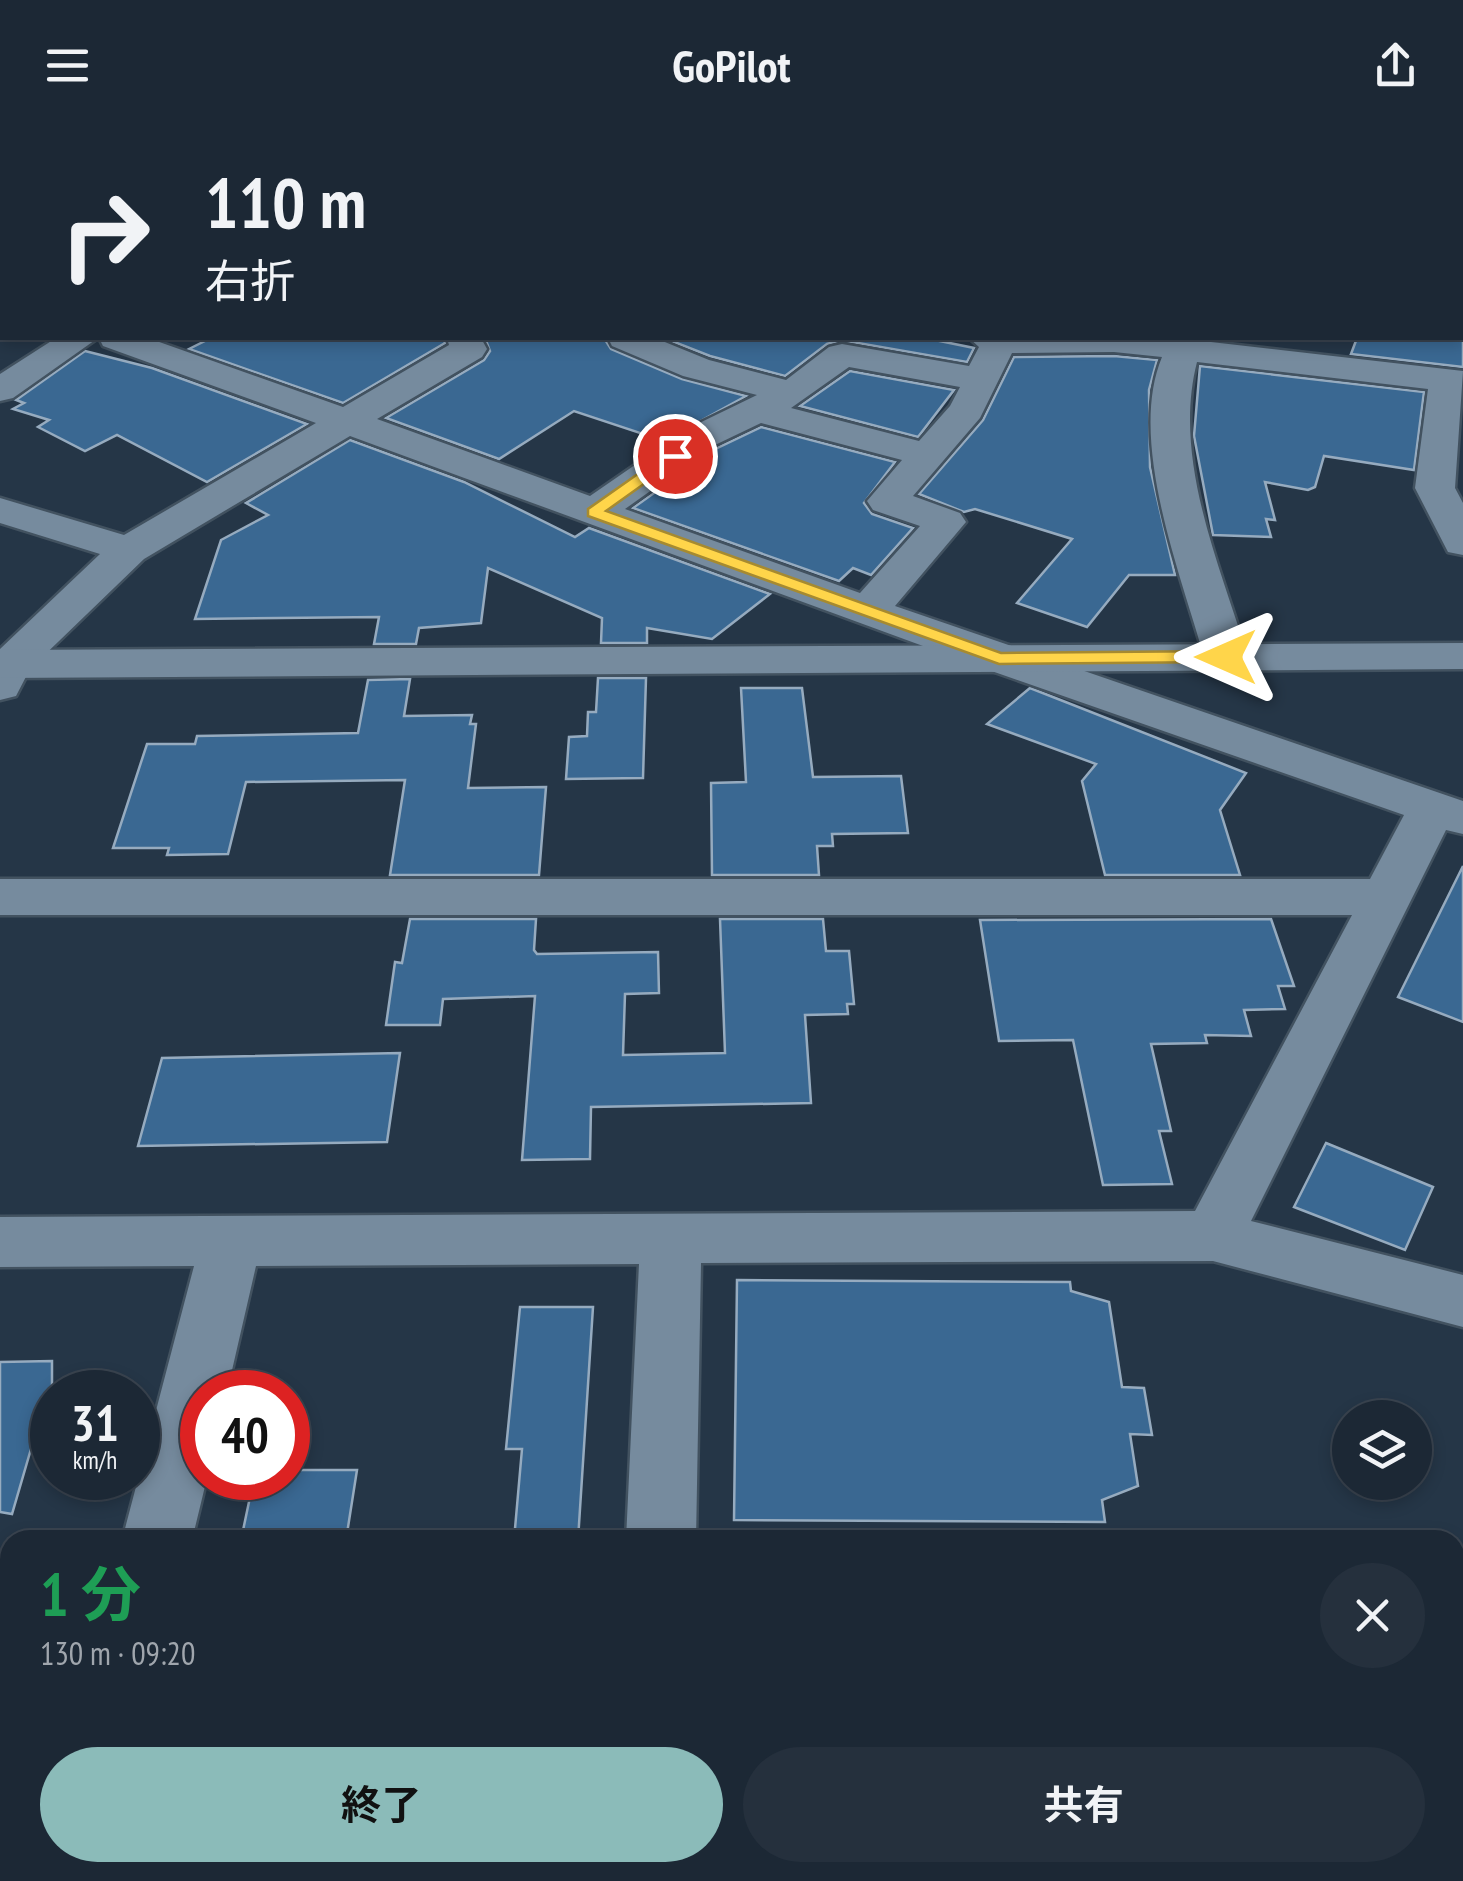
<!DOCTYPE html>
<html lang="ja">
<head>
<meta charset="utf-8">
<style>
	:root { --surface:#1c2835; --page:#25303d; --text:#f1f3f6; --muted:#a0a6ad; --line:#3a4450; --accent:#8bbbb9 }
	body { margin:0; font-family:"PT Sans Narrow","Noto Sans JP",sans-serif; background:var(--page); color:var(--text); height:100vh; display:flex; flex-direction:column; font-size:38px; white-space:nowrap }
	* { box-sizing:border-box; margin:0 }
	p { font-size:32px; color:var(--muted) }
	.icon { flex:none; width:55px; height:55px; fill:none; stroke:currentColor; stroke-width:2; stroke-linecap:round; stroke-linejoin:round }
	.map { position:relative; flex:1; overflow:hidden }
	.side { position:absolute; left:0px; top:1400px; width:1465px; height:352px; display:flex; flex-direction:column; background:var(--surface); border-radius:30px 30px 0 0; box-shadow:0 5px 15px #0003,0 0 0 2px var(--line) }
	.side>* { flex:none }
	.top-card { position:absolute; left:0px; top:0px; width:1465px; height:210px; box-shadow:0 5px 15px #0003,0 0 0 2px var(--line); background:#1c2835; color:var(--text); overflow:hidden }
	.controls { position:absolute; left:1332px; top:1270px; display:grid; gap:20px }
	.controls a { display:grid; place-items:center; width:100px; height:100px; border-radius:50%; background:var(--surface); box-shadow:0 5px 15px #0003,0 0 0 2px var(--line); font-size:50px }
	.speed { position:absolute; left:30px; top:1240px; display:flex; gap:20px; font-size:50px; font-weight:700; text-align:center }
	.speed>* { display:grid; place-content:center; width:130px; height:130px; border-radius:50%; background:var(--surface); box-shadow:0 5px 15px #0003,0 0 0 2px var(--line); line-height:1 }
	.speed small { font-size:25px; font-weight:400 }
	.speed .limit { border:15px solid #d22; background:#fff; color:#111 }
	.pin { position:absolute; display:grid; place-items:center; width:85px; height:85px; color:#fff; margin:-42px; border:5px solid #fff; border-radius:50%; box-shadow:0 2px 10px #0007 }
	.me { position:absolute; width:110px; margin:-55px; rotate:270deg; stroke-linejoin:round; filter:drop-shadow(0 0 8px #0008) }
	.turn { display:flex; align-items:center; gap:35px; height:210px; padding:0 40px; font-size:45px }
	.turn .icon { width:130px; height:130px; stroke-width:2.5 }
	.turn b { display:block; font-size:70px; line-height:85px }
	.round { display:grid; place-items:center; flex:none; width:105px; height:105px; border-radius:52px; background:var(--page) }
	.headline { display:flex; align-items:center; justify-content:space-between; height:170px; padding:0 40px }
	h1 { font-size:60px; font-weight:700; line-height:75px; color:#1e9e55 }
	.primary-button { display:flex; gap:20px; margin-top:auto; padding:20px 40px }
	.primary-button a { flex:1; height:115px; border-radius:60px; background:var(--accent); color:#111; font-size:40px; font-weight:700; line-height:115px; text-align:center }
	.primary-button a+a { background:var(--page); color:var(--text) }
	header { display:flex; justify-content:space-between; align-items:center; height:130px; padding:0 40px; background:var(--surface); font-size:45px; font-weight:700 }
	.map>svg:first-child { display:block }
	.building { fill:#3a6892; stroke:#96abbf; stroke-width:2.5 }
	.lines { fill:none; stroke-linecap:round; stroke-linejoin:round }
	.service-casing { stroke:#425260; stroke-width:5 }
	.minor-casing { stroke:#425260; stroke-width:5 }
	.tertiary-casing { stroke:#425260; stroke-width:5 }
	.service { fill:#768b9e; fill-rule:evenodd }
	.minor { fill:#768b9e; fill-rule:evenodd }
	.tertiary { fill:#768b9e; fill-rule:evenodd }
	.route { fill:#ffd54a; stroke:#a68a30; stroke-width:2.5 }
</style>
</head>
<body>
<header><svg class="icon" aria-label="menu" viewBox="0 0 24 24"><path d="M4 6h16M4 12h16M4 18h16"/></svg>GoPilot<svg class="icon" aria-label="share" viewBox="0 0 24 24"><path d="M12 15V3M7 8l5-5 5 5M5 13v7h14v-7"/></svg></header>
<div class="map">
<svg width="1463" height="1751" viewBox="0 0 1463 1751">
	<rect width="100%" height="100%" fill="#253647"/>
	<g class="building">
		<polygon points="211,208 444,208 445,213 343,273 189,219"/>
		<polygon points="485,208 604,208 611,219 682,249 746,266 664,311 574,281 499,329 386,288 484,230 490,221"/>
		<polygon points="664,208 925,208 974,218 967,232 841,210 827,214 785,246 710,226"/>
		<polygon points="1357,208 1463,208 1463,237 1351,224"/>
		<polygon points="85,221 152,238 307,294 207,352 117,305 85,321 38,297 49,290 13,279 24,273 16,270"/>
		<polygon points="1114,226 1157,230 1149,260 1150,337 1175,445 1129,445 1087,497 1017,473 1072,409 975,379 964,382 919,364 983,290 1014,227"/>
		<polygon points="1200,236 1424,262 1414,340 1324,326 1315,357 1308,360 1265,352 1275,390 1266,389 1271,407 1213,405 1194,306"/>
		<polygon points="850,241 954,260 918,307 800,276"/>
		<polygon points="761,297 895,332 864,373 872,384 913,398 871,445 853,438 839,451 633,378 717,318"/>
		<polygon points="350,310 464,352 575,407 589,398 770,464 712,509 647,498 647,513 601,513 602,488 488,438 481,493 419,498 416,514 374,514 379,487 195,489 221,410 268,385 246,373"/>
		<polygon points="598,548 646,548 643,648 566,649 569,607 587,606 588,582 596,582"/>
		<polygon points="410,549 404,586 472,585 470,594 476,594 468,658 546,657 539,745 390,745 405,650 246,652 228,724 167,725 169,718 113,718 147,614 195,614 197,606 358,603 368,550"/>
		<polygon points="741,558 802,558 813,647 901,646 908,703 832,704 833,716 817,716 819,745 712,745 711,653 746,652"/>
		<polygon points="1030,558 1246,643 1220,680 1240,745 1105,745 1082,651 1096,634 987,594"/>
		<polygon points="1463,736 1463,892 1398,867"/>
		<polygon points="410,789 536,789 534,820 537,824 658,822 659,863 625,864 623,925 725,923 720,789 823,789 826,821 849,821 854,874 847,874 848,884 805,885 811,973 591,977 590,1029 522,1030 535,866 443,869 440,895 386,895 395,832 402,833"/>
		<polygon points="1271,789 1294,856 1278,856 1285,879 1244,880 1251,906 1205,905 1207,913 1151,914 1171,1001 1159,1001 1172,1054 1103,1055 1073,910 999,911 980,790"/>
		<polygon points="400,923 387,1012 138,1016 162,928"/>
		<polygon points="1326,1013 1433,1057 1405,1120 1294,1077"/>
		<polygon points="737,1150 1070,1152 1071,1161 1109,1172 1122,1257 1144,1258 1152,1305 1130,1304 1138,1356 1102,1370 1105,1392 734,1390"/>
		<polygon points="520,1177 593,1177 578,1410 514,1410 522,1319 506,1319"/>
		<polygon points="52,1231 52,1295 38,1295 12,1384 0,1382 0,1232"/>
		<polygon points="288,1340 357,1340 346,1410 241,1410 254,1348 288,1348"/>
	</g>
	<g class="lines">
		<defs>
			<g id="service">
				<polygon points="550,0 569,0 570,2 552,2"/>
				<polygon points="810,0 831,0 832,2 812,2"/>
			</g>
			<g id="minor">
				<polygon points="1069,0 1102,0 1104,2 1071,2"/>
				<rect x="1462" y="47" width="1" height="18"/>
				<rect x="0" y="137" width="2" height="21"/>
				<polygon points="56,208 98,208 13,268 0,271 0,244"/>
				<path d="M99,208H148L343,277L449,215L447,208H481L487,219L482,227L377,289L590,366L687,299L757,265L683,246L612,216L608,208H655L709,230L786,250L829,217L842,214L969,236L979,217L969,208H1213L1211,212L1463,241L1455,358L1463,373V425L1448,422L1415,358L1428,259L1197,232C1172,329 1220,435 1248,527L1242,537L1226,540L1210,537L1204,527C1181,444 1127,311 1162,227L1114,222L1012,223L980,288L913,366L960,383L966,392L895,476L1463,671V704L1446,700L1251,1091L1463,1145V1197L1213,1131L701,1133L696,1410H626L639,1134L256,1136L227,1262H202V1348H207L192,1410H122L194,1136L0,1137V1087L1195,1081L1352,785H0V749H1370L1404,685L983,538L350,306L144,429L30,539L16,566L0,570V519L100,424L0,393V368L124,405L316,293L103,216ZM849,237L960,257L950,276L919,311L791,278ZM761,293L902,330L867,371L873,380L920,396L860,463L625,379L715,315Z"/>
				<polygon points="34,1742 114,1742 112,1751 32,1751"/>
				<rect x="609" y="1742" width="80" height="9"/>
			</g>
			<polygon id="tertiary" points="1463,513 1463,539 0,548 0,520"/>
		</defs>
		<use href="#service" class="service-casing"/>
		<use href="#minor" class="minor-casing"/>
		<use href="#tertiary" class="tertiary-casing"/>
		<use href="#service" class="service"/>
		<use href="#minor" class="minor"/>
		<use href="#tertiary" class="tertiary"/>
	</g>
	<polygon class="route" points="669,322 683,326 606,381 1001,523 1226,521 1236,527 1226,532 999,534 588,386 588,379"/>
</svg>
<div class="controls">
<a><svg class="icon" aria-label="layers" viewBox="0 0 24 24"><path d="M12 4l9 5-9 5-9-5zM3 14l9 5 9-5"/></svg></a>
</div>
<div class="speed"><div>31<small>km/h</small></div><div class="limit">40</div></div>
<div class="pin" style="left:675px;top:326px;background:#d93025"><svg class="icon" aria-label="arrive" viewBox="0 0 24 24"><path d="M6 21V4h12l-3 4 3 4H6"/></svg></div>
<svg class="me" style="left:1226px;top:527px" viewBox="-20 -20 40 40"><path d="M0-17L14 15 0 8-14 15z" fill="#ffd54a" stroke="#fff" stroke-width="4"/></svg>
<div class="top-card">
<div class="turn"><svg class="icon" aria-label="right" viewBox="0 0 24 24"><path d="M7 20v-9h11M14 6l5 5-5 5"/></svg><div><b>110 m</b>右折</div></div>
</div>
<section class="side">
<div class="headline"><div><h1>1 分</h1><p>130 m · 09:20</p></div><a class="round"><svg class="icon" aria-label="close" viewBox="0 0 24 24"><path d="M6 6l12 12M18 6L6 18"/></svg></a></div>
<div class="primary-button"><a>終了</a><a>共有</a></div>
</section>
</div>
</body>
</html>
